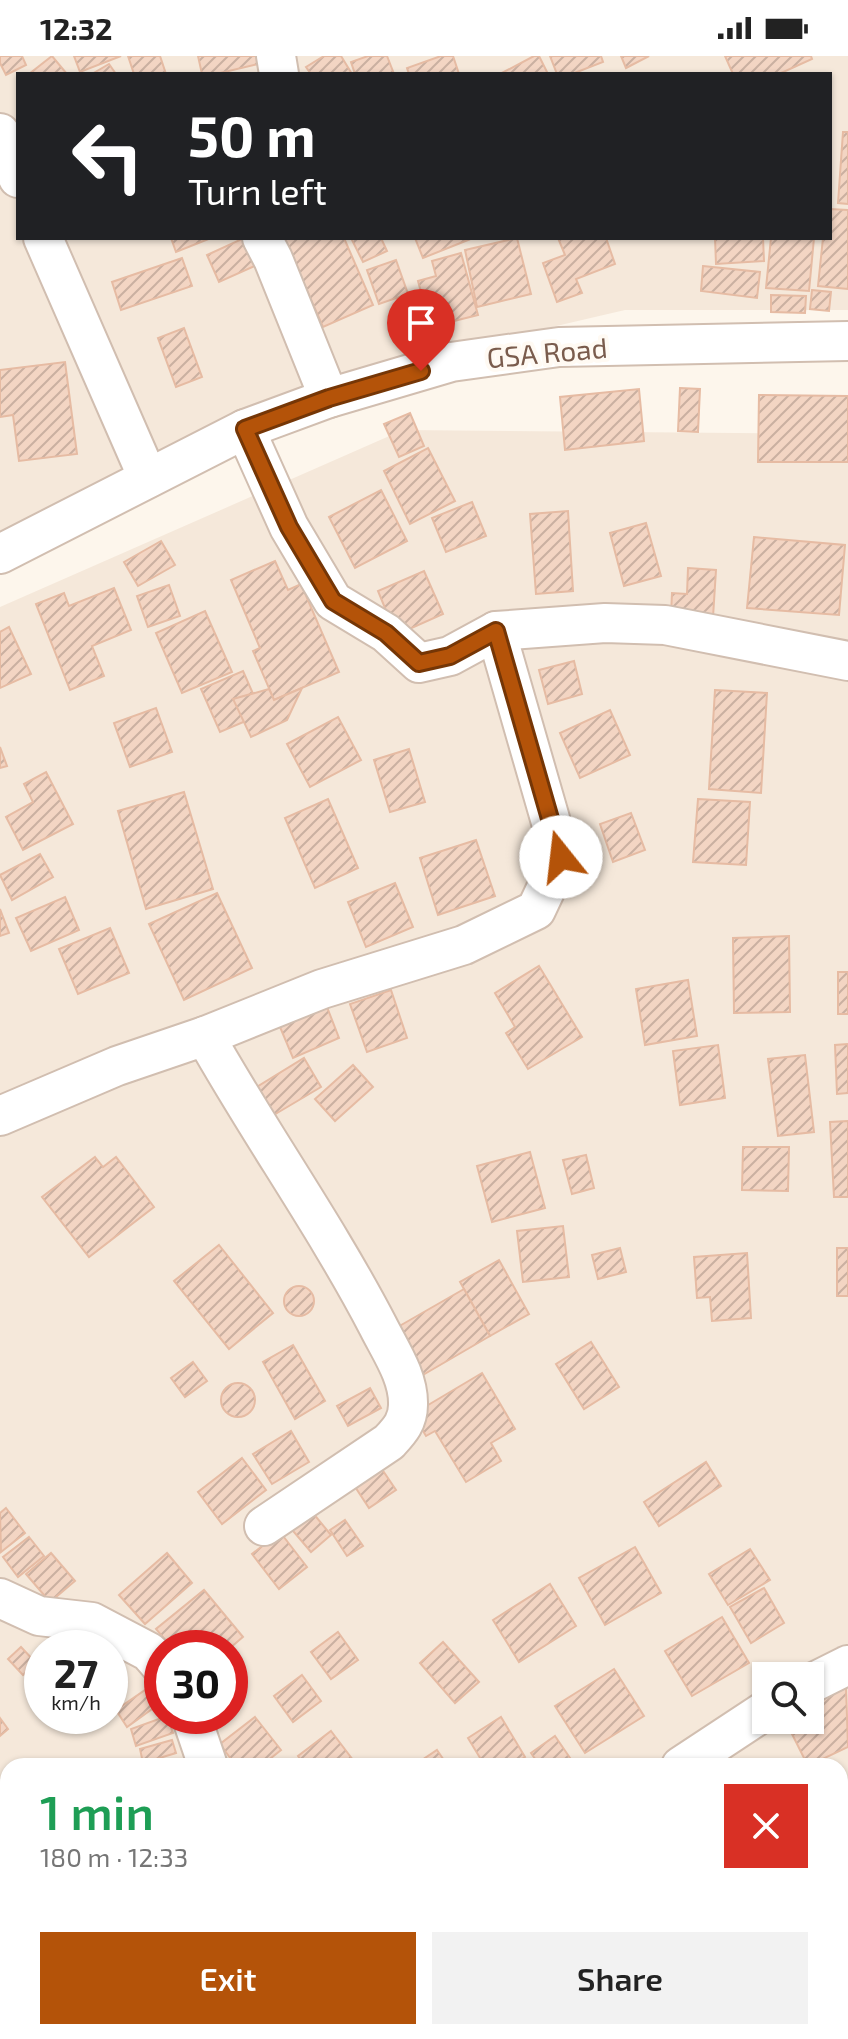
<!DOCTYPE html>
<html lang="en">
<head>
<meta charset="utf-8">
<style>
	:root { --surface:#fff; --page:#f2f2f2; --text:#222; --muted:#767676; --accent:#b45309 }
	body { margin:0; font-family:"Exo 2",sans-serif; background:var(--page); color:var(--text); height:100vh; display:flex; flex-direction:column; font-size:30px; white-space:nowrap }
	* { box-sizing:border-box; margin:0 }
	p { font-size:26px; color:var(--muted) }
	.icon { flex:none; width:44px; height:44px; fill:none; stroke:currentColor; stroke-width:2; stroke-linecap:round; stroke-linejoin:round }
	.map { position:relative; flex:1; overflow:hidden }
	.details { position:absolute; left:0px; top:1702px; width:848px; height:282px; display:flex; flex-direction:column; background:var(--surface); border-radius:24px 24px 0 0; box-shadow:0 2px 6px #0004 }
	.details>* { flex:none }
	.guide { position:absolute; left:16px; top:16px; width:816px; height:168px; border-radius:0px; box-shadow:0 2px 6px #0004; background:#202124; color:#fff; overflow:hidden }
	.tools { position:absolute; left:752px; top:1606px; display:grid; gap:16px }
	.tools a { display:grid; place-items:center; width:72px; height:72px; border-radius:0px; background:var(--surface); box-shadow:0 2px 6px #0004; font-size:40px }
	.speed { position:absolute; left:24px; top:1574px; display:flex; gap:16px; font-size:40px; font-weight:700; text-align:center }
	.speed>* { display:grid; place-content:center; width:104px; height:104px; border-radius:50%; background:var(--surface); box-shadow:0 2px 6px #0004; line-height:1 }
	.speed small { font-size:20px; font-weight:400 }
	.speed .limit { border:12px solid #d22; background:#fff; color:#111 }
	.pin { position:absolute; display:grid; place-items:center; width:68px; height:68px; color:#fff; margin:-82px -34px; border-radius:50% 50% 50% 0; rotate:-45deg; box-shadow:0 0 8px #0007 }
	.pin .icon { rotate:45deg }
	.me { position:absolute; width:88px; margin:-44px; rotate:344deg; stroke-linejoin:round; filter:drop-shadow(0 0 6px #0008) }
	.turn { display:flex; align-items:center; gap:28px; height:168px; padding:0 40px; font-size:36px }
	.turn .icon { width:104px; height:104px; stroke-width:2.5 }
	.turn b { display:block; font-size:56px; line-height:68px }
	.round { display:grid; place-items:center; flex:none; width:84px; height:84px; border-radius:0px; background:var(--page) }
	.headline { display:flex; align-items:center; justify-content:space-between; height:136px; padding:0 40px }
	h1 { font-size:48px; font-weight:600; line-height:60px; color:#1e9e55 }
	.action { display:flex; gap:16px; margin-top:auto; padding:16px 40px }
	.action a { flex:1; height:92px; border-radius:0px; background:var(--accent); color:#fff; font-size:32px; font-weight:600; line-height:92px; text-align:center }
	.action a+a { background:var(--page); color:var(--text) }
	.status { display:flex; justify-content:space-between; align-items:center; height:56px; padding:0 40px; background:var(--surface); direction:ltr }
	.status svg { height:22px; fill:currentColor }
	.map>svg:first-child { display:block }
	.residential { fill:#f5e8da; fill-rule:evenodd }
	.building { fill:url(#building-hatch); stroke:#e6bba3; stroke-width:2 }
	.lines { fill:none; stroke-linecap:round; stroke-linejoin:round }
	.minor-casing { stroke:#d1beb0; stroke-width:42 }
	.minor { stroke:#fff; stroke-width:38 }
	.route-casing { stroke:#753606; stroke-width:20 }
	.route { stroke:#b45309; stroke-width:14 }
	.labels { text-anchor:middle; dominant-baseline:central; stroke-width:8; stroke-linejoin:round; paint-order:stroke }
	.street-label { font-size:28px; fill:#7a5c4d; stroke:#fffaf3 }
</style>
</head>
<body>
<div class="status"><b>12:32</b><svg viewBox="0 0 49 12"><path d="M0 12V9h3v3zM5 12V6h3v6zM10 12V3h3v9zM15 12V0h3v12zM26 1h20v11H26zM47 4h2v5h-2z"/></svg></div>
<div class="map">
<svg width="848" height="1983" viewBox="0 0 848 1983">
	<defs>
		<pattern id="building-hatch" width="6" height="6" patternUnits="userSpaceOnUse" patternTransform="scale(2)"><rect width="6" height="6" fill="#f3d5c3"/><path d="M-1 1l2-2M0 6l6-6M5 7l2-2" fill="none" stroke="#cab0a1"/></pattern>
	</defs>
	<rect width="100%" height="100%" fill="#fdf6ec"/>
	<g class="residential">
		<path d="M0,0H848V254H625L307,328L0,482ZM18,18H830V182H18Z"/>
		<path d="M403,374L848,378V1983H0V551ZM42,1592H110V1660H42ZM162,1592H230V1660H162ZM766,1620H810V1664H766ZM8,1710H840V1976H8Z"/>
	</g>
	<g class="building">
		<polygon points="0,0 22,0 26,9 6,19 0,7"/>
		<polygon points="52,0 67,18 29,18"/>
		<polygon points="74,0 121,0 80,16"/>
		<polygon points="128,0 160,0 166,18 134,18"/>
		<polygon points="198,0 265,0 267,6 216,18 202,18"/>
		<polygon points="324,0 341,0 352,18 311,18 306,11"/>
		<polygon points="368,0 387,0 394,18 355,18 351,6"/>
		<polygon points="441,0 453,0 459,18 409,18 407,12"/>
		<polygon points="534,0 539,0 548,18 500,18"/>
		<polygon points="550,0 601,0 603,6 572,18 557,18"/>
		<polygon points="621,0 649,0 626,12"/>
		<polygon points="725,0 811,0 812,3 779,18 733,18"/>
		<polygon points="109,8 116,18 92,18"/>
		<polygon points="843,76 848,76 848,148 838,147"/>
		<polygon points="830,153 848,154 848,233 818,230 823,182 830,182"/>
		<polygon points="171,182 211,182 176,196"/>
		<polygon points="244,182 257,209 219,226 207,199"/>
		<polygon points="284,182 344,182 373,249 323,271"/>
		<polygon points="351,182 381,182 387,195 363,206"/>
		<polygon points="415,182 473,182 423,202"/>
		<polygon points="517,182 531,238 477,251 465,194"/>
		<polygon points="558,182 606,182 615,208 576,223 582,237 557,246 543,207 565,199"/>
		<polygon points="715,182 763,182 764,205 716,208"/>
		<polygon points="771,182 814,182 809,235 766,232"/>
		<polygon points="461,197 478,259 450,266 448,257 428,262 418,225 436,220 432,205"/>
		<polygon points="182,202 192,230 121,254 112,226"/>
		<polygon points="396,204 408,238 379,248 367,214"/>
		<polygon points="703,210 760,216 757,242 701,235"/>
		<polygon points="812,234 831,236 829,255 810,253"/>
		<polygon points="771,239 806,240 805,257 771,256"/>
		<polygon points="184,272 202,321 176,331 158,282"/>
		<polygon points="65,306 77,398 19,405 13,359 0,361 0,314"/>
		<polygon points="680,332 700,333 698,376 678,375"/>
		<polygon points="639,333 644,385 565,394 560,341"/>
		<polygon points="759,339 848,340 848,406 758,406"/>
		<polygon points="410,357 424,390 399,401 384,368"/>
		<polygon points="428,392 455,445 410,468 384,415"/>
		<polygon points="381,434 407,485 355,512 329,461"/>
		<polygon points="472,446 486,480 446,496 432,462"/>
		<polygon points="568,455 573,535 536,538 530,458"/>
		<polygon points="646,467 661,520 624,530 610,477"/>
		<polygon points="754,481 845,489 839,559 747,552"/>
		<polygon points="161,485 175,509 138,530 124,506"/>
		<polygon points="275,505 288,534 301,528 339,616 274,644 253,595 260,592 231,524"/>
		<polygon points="688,512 716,514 713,561 671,559 672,537 687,538"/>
		<polygon points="424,515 443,558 396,579 378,535"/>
		<polygon points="169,529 180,560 148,571 137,540"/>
		<polygon points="114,532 131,574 92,590 104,620 70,634 36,548 64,537 69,550"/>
		<polygon points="205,555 232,616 182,637 156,577"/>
		<polygon points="9,571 31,618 0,632 0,576"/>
		<polygon points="574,605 582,638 548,648 539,614"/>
		<polygon points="243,615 262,658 220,676 201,633"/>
		<polygon points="302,632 287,664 251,681 233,643 269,633 274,644"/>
		<polygon points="715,634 767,637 761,737 709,733"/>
		<polygon points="156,652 172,696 130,711 114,667"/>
		<polygon points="610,654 630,699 580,722 560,677"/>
		<polygon points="338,661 361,704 310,731 287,688"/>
		<polygon points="0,691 7,710 0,712"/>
		<polygon points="409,693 425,746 390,756 374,704"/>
		<polygon points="46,716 73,768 23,794 6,761 33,746 24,728"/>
		<polygon points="184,736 213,833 146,853 118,755"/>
		<polygon points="328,743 358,812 315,832 285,762"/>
		<polygon points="698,743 750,746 746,809 693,806"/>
		<polygon points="631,757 645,794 613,806 600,768"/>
		<polygon points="476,784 495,840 438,859 420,802"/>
		<polygon points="40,798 53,821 12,844 0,819"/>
		<polygon points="395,827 413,871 366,891 348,846"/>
		<polygon points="217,837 252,912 184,944 149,868"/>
		<polygon points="65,841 79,874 31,895 16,862"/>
		<polygon points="0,853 9,877 0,880"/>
		<polygon points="110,872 129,917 78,938 59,893"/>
		<polygon points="789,880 790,956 734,957 733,882"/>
		<polygon points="539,910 582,981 528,1013 506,977 515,971 495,937"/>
		<rect x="838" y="916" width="10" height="42"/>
		<polygon points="688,924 697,980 645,989 636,933"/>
		<polygon points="391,934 407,982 367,996 350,948"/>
		<polygon points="327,951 339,982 293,1002 280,971"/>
		<polygon points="848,988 848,1037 837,1038 835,989"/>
		<polygon points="718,989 725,1042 680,1049 673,995"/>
		<polygon points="805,999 814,1076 778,1080 768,1003"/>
		<polygon points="304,1002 321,1031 267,1063 250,1035"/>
		<polygon points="353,1009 373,1031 335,1065 315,1043"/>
		<polygon points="848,1065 848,1141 834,1141 830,1066"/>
		<polygon points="743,1091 789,1091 788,1135 742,1134"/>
		<polygon points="530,1096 545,1152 492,1166 477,1110"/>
		<polygon points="586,1099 594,1132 572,1138 563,1104"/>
		<polygon points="95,1101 103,1111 116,1101 154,1151 89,1201 42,1141"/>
		<polygon points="563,1170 569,1221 523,1226 517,1175"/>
		<polygon points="219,1189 273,1257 229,1293 174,1225"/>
		<polygon points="620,1192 626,1216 598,1223 592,1199"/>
		<rect x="837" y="1192" width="11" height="48"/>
		<polygon points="747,1197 751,1262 712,1265 710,1241 697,1242 694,1201"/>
		<polygon points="499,1204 529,1258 490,1280 460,1226"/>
		<circle cx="299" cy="1245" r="15"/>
		<polygon points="464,1233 490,1280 416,1323 389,1276"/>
		<polygon points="591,1286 619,1331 584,1353 556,1308"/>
		<polygon points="293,1289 325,1345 295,1363 263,1306"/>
		<polygon points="193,1306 207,1325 185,1341 171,1322"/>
		<polygon points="482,1317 515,1373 491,1387 501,1405 466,1426 435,1375 426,1380 413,1358"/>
		<circle cx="238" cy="1344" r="17"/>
		<polygon points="370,1332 381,1352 348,1370 337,1350"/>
		<polygon points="291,1375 309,1406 272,1428 253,1398"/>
		<polygon points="373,1400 396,1434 369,1452 346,1417"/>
		<polygon points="242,1402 266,1434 222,1468 198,1436"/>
		<polygon points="706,1406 721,1430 659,1470 644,1446"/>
		<polygon points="303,1445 331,1479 311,1496 282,1462"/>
		<polygon points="6,1452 25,1477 1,1496 0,1457"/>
		<polygon points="345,1464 363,1490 347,1500 330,1474"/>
		<polygon points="280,1476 307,1511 279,1533 252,1498"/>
		<polygon points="29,1481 44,1500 18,1521 3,1501"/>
		<polygon points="635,1491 661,1537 605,1569 579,1522"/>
		<polygon points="750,1493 770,1524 728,1549 709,1518"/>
		<polygon points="51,1497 75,1525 50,1546 26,1518"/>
		<polygon points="167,1497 192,1527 145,1568 119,1539"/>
		<polygon points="550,1528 576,1570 519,1606 493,1564"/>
		<polygon points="764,1532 784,1567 751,1587 730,1551"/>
		<polygon points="204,1534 243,1581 230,1592 172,1592 156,1573"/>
		<polygon points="722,1561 749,1607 692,1640 665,1595"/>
		<polygon points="338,1576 358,1604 331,1623 311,1596"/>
		<polygon points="443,1586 479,1626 455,1647 420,1607"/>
		<polygon points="21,1591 36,1607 23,1619 8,1603"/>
		<polygon points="614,1613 644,1660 585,1697 555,1650"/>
		<polygon points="302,1619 321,1645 293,1666 274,1640"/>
		<polygon points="846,1631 848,1691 808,1710 785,1664 810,1664 810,1648"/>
		<polygon points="148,1632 159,1648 127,1671 116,1654"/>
		<polygon points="110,1634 120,1649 110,1656"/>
		<polygon points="167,1660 173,1677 136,1690 131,1673"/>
		<polygon points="255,1661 281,1694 261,1710 236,1710 220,1688"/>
		<polygon points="501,1661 525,1701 511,1710 485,1710 468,1682"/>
		<polygon points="0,1662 8,1673 0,1680"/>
		<polygon points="331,1675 353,1704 344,1710 305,1710 298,1700"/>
		<polygon points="555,1680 570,1702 558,1710 540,1710 531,1697"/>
		<polygon points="172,1684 176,1697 143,1707 140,1693"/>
		<polygon points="437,1694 448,1710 413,1710"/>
		<polygon points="848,1782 848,1827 840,1815 840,1788"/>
		<polygon points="848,1892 848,1956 840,1946 840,1898"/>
		<polygon points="0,1923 8,1934 8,1963 0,1969"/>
	</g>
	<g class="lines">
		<defs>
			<g id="minor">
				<polyline points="276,0 279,18"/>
				<polyline points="0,77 18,122"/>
				<polyline points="43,182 148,422"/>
				<polyline points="262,182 273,203 329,342"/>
				<polyline points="245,373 289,471 333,545 386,577 419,607 450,600 496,575 605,567 665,569 848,605"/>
				<polyline points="0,498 245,373 329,342 451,306 559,291 848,285"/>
				<polyline points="205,980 322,933 464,889 536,854 561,801 496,575"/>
				<path d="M0,1060L117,1010L205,980C260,1078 326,1170 378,1270C390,1294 409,1321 408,1349C408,1366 399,1375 389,1386L264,1470"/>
				<polyline points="0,1542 39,1560 92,1566 149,1596 162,1611"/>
				<polyline points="810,1628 848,1609"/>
				<polyline points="191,1660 208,1710"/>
				<polyline points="681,1710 766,1654"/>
				<polyline points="0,1842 8,1841"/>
				<polyline points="294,1976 299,1983"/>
				<polyline points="780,1976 785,1983"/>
			</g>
		</defs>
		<use href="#minor" class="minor-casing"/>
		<use href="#minor" class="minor"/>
	</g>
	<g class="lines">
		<defs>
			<polyline id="route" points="421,315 329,342 245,373 289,471 333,545 386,577 419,607 450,600 496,575 561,801"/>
		</defs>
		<use href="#route" class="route-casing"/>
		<use href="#route" class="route"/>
	</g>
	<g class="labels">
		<g class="street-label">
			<text transform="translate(547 296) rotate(-5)">GSA Road</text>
		</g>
	</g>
</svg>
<div class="tools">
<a><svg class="icon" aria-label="search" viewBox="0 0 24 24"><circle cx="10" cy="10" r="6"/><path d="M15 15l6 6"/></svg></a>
</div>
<div class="speed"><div>27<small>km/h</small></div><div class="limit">30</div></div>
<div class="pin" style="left:421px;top:315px;background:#d93025"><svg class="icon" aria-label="arrive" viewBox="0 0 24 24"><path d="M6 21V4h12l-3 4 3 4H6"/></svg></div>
<svg class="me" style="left:561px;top:801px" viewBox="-20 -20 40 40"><circle r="19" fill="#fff"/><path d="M0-13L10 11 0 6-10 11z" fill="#b45309"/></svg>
<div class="guide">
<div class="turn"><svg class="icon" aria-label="left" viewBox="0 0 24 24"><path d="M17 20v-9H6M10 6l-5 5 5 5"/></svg><div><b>50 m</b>Turn left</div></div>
</div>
<section class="details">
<div class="headline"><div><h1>1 min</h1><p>180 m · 12:33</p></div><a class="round" style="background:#d93025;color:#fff"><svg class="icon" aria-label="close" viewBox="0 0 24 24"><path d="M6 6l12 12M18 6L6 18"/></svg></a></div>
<div class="action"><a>Exit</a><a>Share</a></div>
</section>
</div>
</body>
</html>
